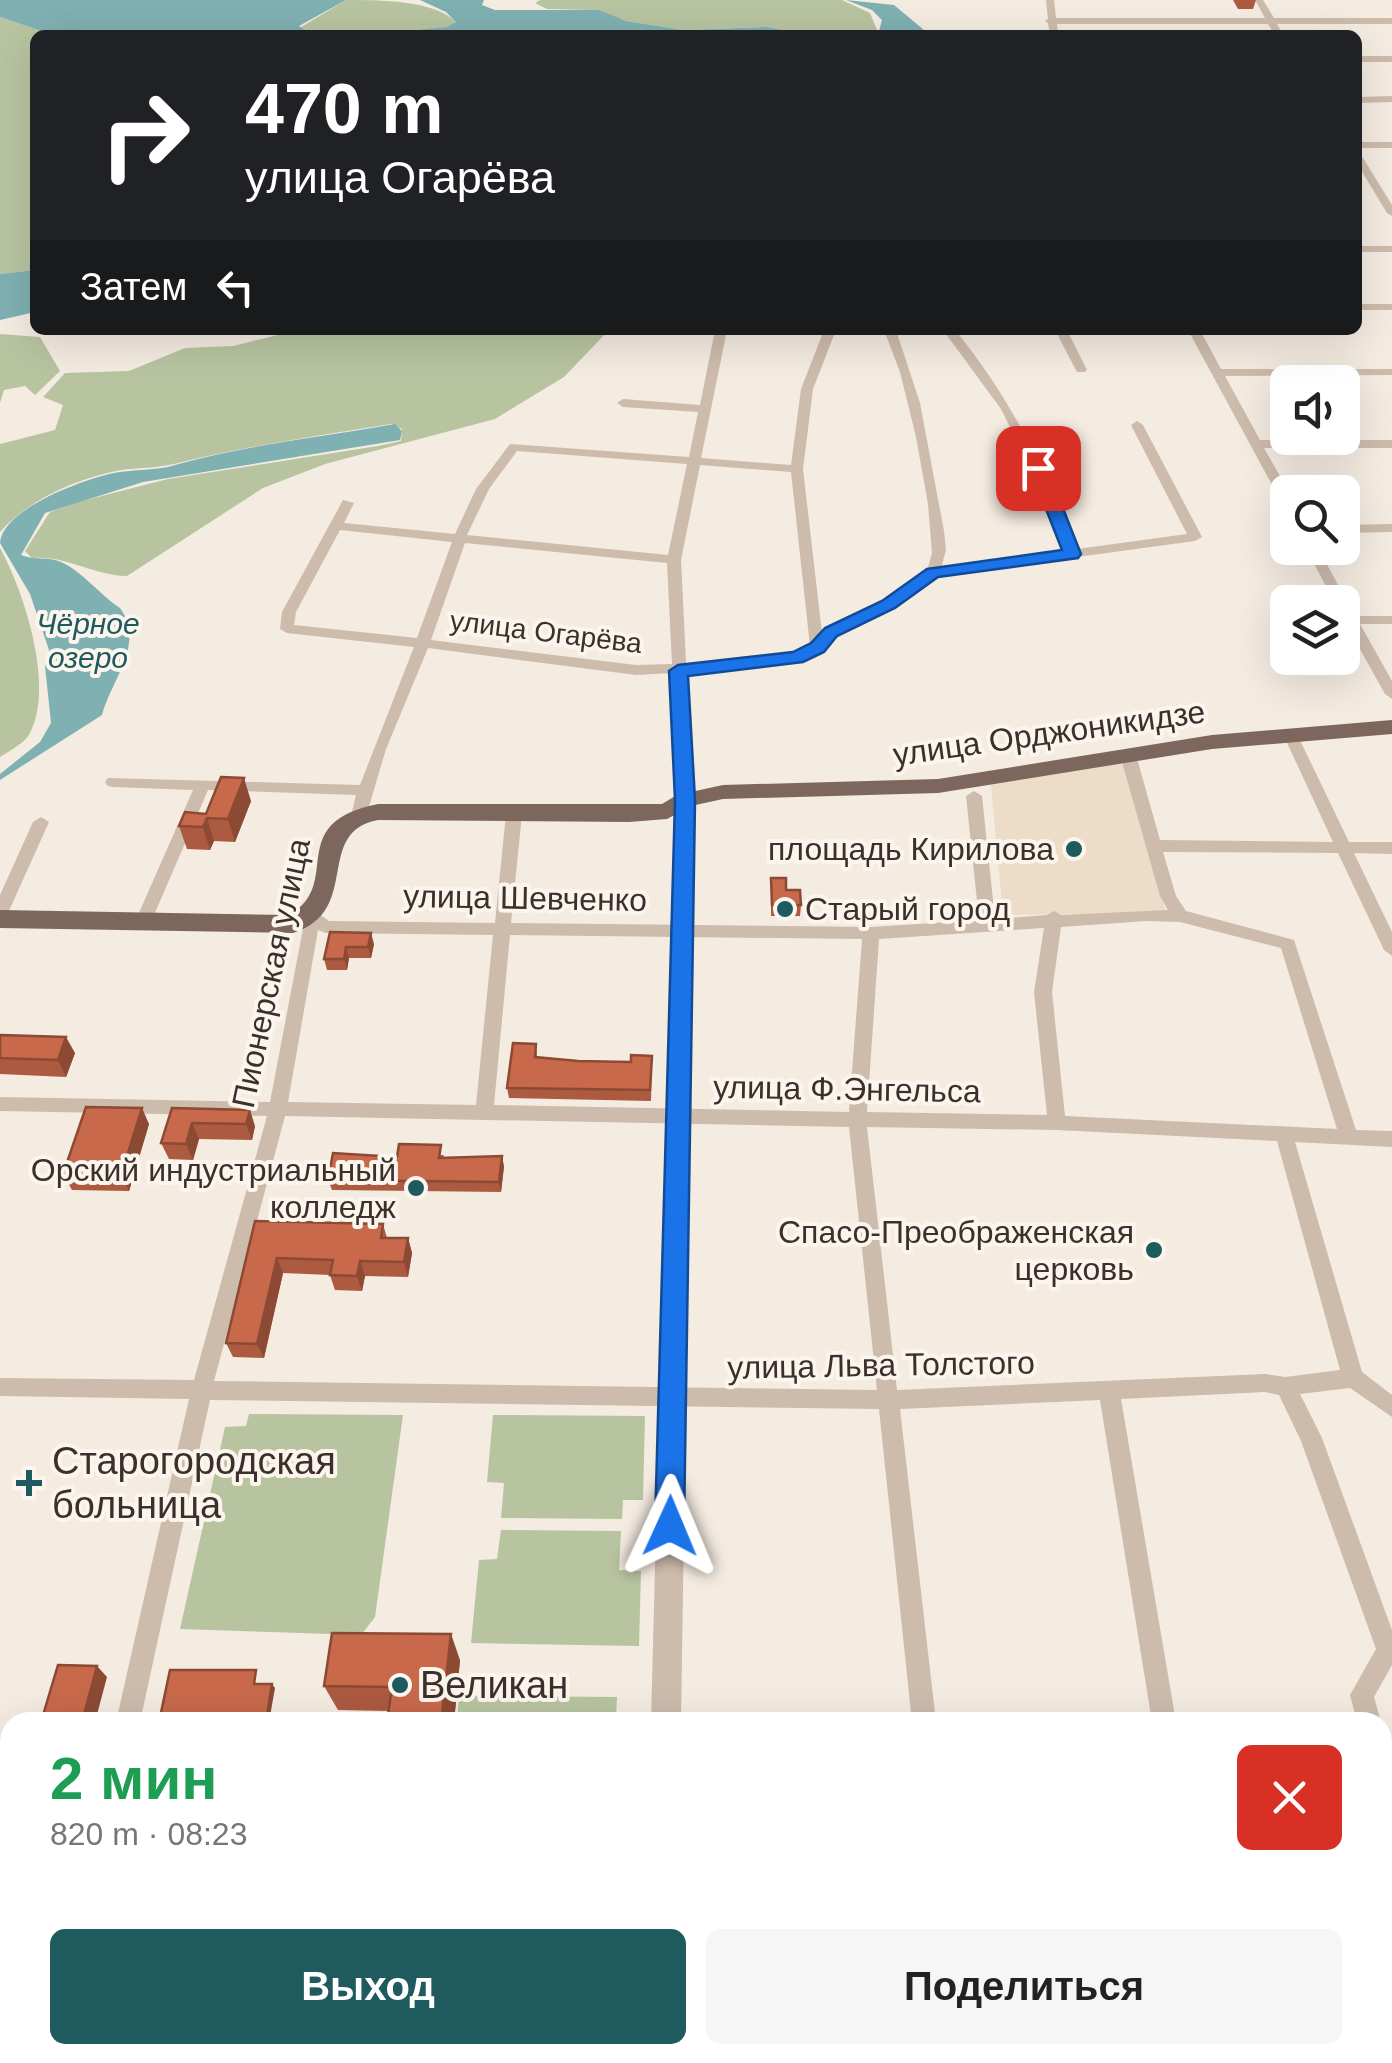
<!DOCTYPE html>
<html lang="ru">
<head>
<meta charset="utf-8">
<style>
	:root { --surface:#fff; --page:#f6f6f6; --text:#222; --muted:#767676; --accent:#1f5a5e }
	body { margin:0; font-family:Helvetica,sans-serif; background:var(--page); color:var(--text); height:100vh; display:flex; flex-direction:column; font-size:38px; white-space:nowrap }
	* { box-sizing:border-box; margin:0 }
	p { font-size:32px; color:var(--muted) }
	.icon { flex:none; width:55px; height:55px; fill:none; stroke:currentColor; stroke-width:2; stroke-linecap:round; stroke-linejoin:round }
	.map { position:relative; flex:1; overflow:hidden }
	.details { position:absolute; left:0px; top:1712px; width:1392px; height:352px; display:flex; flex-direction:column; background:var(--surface); border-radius:30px 30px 0 0; box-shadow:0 10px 40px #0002 }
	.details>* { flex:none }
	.banner { position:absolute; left:30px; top:30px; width:1332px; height:305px; border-radius:15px; box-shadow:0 10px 40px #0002; background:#202124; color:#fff; overflow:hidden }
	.buttons { position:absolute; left:1270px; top:365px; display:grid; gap:20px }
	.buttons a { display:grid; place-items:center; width:90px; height:90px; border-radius:15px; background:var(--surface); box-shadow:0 10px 40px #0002; font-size:50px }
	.pin { position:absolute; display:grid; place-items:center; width:85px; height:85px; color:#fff; margin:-42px; border-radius:20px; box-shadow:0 5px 15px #0006 }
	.me { position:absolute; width:110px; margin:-55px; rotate:1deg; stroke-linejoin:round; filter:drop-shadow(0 0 8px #0008) }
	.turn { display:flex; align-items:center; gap:35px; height:210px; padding:0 50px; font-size:45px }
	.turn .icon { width:130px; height:130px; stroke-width:2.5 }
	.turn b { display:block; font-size:70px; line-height:85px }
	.then { display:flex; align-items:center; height:95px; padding:0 50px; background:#0003; gap:20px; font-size:38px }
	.round { display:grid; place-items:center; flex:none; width:105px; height:105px; border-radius:15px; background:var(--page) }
	.overview { display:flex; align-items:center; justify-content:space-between; height:170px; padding:0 50px }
	h1 { font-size:60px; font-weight:800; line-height:75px; color:#1e9e55 }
	.primary-button { display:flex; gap:20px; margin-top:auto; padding:20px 50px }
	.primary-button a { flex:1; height:115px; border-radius:15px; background:var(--accent); color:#fff; font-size:40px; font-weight:800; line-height:115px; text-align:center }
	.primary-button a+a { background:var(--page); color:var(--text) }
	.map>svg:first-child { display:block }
	.green { fill:#b8c4a0 }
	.plaza { fill:#ecdcc8 }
	.water { fill:#7fb0b2 }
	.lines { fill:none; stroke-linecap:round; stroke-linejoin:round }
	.minor { fill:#cdbbac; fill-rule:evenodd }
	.tertiary { fill:#cdbbac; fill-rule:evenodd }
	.primary { fill:#7d675c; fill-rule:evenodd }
	.wall { fill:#ac5a40 }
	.shaded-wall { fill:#8c4a34 }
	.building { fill:#c8694b; stroke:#8c4a34; stroke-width:2.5 }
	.route { fill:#1a73e8; stroke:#114b97; stroke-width:2.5 }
	.poi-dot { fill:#1f5a5e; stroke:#fbf5ee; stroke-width:4 }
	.labels { text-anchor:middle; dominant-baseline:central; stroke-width:8; stroke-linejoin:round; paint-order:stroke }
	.far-street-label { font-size:28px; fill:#3b302b; stroke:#fbf5ee }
	.far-water-label { font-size:30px; font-style:italic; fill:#1f5a5e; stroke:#fbf5ee }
	.street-label { font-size:32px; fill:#3b302b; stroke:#fbf5ee }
	.poi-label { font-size:32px; fill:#3b302b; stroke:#fbf5ee; text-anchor:end }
	.near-poi-label { font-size:38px; fill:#3b302b; stroke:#fbf5ee; text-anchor:start }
</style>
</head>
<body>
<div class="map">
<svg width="1392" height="2063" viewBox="0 0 1392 2063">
	<rect width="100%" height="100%" fill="#f4ebe1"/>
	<g class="green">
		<path d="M346,0C380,0 434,0 456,22L448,27C413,31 327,46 298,29Z"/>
		<polygon points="540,0 842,0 870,13 877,30 874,35 809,35 759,27 684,30 626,21 590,10 547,9 535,3"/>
		<polygon points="0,17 53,35 35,35 35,270 0,274"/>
		<path d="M298,330H609L564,377L495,419L325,464L263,488L127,576C92,575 66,555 32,558L25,551L50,512L78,502L168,479L378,446L401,441L402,429L391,424C317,436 246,446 174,464C157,468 138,468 121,470C78,478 29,499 0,532V444L55,430L63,405L43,397L65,373L129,371L185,348L233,346Z"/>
		<polygon points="0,334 40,337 60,371 35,395 25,386 4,390 0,403"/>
		<path d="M0,548C24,591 55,687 30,733C25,743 9,751 0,757Z"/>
		<polygon points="249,1414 403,1415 375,1617 361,1635 180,1629 225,1427 246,1426"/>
		<polygon points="493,1415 645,1416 643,1500 623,1500 622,1519 501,1518 504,1483 487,1482"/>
		<polygon points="501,1530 621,1531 619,1570 641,1571 639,1646 471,1643 479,1560 497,1559"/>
		<polygon points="459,1696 617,1697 616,1719 457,1722"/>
		<polygon points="74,2055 614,2055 613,2063 74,2063"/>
	</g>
	<polygon class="plaza" points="1130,761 1166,913 1003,915 991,785"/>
	<g class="water">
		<polygon points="0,0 346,0 299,26 311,35 132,35 125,31 53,35 0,17"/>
		<polygon points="420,0 484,0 482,5 495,10 599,10 626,21 684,30 766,27 809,35 369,35 447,27 456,22 446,12"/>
		<polygon points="846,0 894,5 930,35 878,35 882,20 872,10"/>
		<polygon points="35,270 35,312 0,320 0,274"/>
		<path d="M395,424L402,431L400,440L143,482L45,513L21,555C36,561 48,556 61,562C83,572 100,595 120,608C146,644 111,680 102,715L0,780V774L40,742L51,723L45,666L49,650L30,594L0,543C2,509 84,479 114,473C134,469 156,471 175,465C246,445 321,437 395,424Z"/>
	</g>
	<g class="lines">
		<g class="minor">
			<polygon points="1046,0 1054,0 1056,18 1265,18 1255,0 1263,0 1274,18 1392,18 1392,24 1277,24 1283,35 1275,35 1268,24 1057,24 1058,35 1050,35 1048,23 1045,21 1048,19"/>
			<rect x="1358" y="56" width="34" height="6"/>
			<polygon points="1392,96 1392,102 1358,103 1358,97"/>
			<rect x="1358" y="142" width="34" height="6"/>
			<polygon points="1358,155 1363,158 1392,205 1392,216 1387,213 1358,165"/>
			<rect x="1358" y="246" width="34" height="6"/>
			<rect x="1358" y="304" width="34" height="6"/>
			<path d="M715,330H727L701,458L791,465L801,389L824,330H836L813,389L803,469L822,633L884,602L927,571L932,553L928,504L916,437L900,372L884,330H896L920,403L944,531L946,550L941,568L1064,551L1028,463L1001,409L943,330H955C1010,397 1045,469 1077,549L1187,534L1131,425L1137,421L1143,425L1202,537L1195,541L937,576L894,608L836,635L822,651L801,661L757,669L686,672L693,800L685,805L677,800L672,673L636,675L428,648L386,749L365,820H353L351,816L356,795L208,790L151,922L149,926H137L135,922L193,790L113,787L108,786L105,782L108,778L360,785L414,647L287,633L280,629L282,612L343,500L354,503L344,523L455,534L476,489L510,444L689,457L698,412L623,407L617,403L623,399L700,405ZM517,451L687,464L668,555L467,535L489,489ZM700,465L791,472L810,646C771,664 728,662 686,663L681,560ZM340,530L452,542L417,638L294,625L296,612ZM465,543L667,563L672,664L636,665L431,640Z"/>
			<polygon points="1055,330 1067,330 1087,370 1085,372 1077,372"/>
			<polygon points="1188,330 1200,330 1221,369 1392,369 1392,375 1225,376 1260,440 1392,440 1392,448 1264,448 1289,492 1288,506 1283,505"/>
			<polygon points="1392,524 1392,532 1342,533 1342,525"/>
			<polygon points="1306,548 1318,548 1355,616 1392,616 1392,624 1360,624 1392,681 1392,699 1385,694 1342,617 1342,602 1334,602"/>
			<path d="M1290,729L1297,734L1349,842H1392V854L1354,853L1392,932V956L1384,950L1338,853L1163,852L1176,896L1186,911L1294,940L1356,1130L1392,1131V1147L1295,1142L1362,1372L1392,1395V1417L1350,1388L1300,1394L1322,1438L1392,1630V1665L1374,1697L1381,1722H1357L1350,1695L1376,1649L1301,1441L1279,1395L1265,1392L1121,1399L1176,1722H1152L1100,1400L900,1409L936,1722H912L879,1409L210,1400L140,1722H116L189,1399L0,1396V1378L194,1380L267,1116L0,1111V1097L270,1102L306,913H318L329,921L495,923L506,814L514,809L522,814L511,923L871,927L979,920L966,796L974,791L982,796L995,919L1047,915L1054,911L1061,915L1168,910L1160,896L1120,755L1123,751L1128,750L1136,755L1160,840L1333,842L1283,734ZM1146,921L1180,922L1281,948L1337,1129L1065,1116L1052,992L1061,927ZM1044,928L1034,992L1047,1115L867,1112L879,939ZM318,930L326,933L493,935L476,1105L288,1102ZM510,935L862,939L849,1112L494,1105ZM285,1116L849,1127L877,1390L214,1381ZM867,1127L1057,1130L1277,1141L1340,1370L1285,1377L1265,1374L897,1390Z"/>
			<polygon points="41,817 49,822 8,913 0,919 0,895 33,822"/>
			<polygon points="1382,1762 1392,1769 1392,1823 1382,1818"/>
			<polygon points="40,2055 66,2055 64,2063 38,2063"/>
			<rect x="940" y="2055" width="26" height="8"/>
			<polygon points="1214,2055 1240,2055 1242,2063 1216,2063"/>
		</g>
		<g class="tertiary">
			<polygon points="685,793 695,800 681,1722 651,1722 675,800"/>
			<polygon points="1392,1831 1392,1863 1382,1864 1382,1832"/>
			<polygon points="639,2055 673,2055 672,2063 638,2063"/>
		</g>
		<path class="primary" d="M1392,720V734L1212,749L938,793L723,799L691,806L667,819L629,822L378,820C313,832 363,911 293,933L0,928V910L289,915C345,884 282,823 378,804H662L677,795L723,785L938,779L1212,735Z"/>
	</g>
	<g class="wall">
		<polygon points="1233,0 1256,0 1253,9 1238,9"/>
		<polygon points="251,801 235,842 214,841 210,850 187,849 179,826 206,814"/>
		<polygon points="771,878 801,905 800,916 771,916"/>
		<polygon points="330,932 374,944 371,958 349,958 347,970 327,970 324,959"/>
		<polygon points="0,1035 75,1053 66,1077 0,1074"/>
		<polygon points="536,1044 537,1057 578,1061 631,1062 652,1056 651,1101 509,1098 507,1088"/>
		<polygon points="172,1108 255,1126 252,1140 199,1139 193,1160 169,1159 161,1143"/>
		<polygon points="149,1124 129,1191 72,1190 63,1174"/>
		<polygon points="444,1155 443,1158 504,1166 501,1192 332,1190 328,1180 397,1157"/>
		<polygon points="255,1221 383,1224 387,1238 408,1238 412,1253 408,1277 365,1276 362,1291 335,1290 330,1275 283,1273 264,1358 233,1357 226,1343"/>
		<polygon points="460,1660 454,1722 387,1722 389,1711 338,1710 324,1686"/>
		<polygon points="0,1849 10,1849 10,1983 0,1981"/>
	</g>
	<g class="shaded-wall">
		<polygon points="244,778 251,801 235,842 228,819"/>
		<polygon points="207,818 214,841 210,850 203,827"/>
		<polygon points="371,933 374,944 371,958 368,947"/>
		<polygon points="346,947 349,958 347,970 344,959"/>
		<polygon points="66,1037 75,1053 66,1077 58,1060"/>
		<polygon points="142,1108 149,1124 129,1191 121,1175"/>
		<polygon points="250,1110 255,1126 252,1140 246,1124"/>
		<polygon points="192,1123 199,1139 193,1160 186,1144"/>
		<polygon points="502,1156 504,1166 501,1192 499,1182"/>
		<polygon points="408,1238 412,1253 408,1277 404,1262"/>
		<polygon points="277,1258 283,1273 264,1358 257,1344"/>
		<polygon points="360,1261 365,1276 362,1291 357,1276"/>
		<polygon points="451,1634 460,1660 454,1722 441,1722"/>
		<polygon points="97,1666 107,1677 95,1722 82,1722"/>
		<polygon points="272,1684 275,1688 269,1722 266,1722"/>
	</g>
	<g class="building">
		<polygon points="221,777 244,778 228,819 207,818 203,827 179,826 185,812 206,814"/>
		<polygon points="771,878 786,878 786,890 800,890 801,905 772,905"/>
		<polygon points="330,932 371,933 368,947 346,947 344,959 324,959"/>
		<polygon points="0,1035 66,1037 58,1060 0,1058"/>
		<polygon points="513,1043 536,1044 535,1057 578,1061 631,1062 631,1055 652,1056 650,1090 507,1088"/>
		<polygon points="86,1107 142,1108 121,1175 63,1174"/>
		<polygon points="172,1108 250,1110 246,1124 192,1123 186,1144 161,1143"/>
		<polygon points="399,1144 441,1145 439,1158 502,1156 499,1182 328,1180 333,1153 397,1157"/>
		<polygon points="255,1221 383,1224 381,1238 408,1238 404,1262 360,1261 357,1276 330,1275 333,1260 277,1258 257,1344 226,1343"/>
		<polygon points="332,1633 451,1634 441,1722 387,1722 392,1687 324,1686"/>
		<polygon points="58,1665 97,1666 82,1722 41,1722"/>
		<polygon points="170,1670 256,1670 254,1684 272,1684 266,1722 159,1722"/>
		<polygon points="0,1849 10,1849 10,1975 0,1974 0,1917 3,1907 0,1907"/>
	</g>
	<polygon class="route" points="1038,463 1047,468 1081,554 1078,558 938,577 895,608 837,636 824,652 803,662 688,676 695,800 684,1526 680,1536 670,1540 660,1536 655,1526 675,800 669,671 678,665 793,652 811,643 825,628 882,601 927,569 1062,550 1030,468"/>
	<g class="poi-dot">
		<circle cx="1074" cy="849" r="10"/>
		<circle cx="785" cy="909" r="10"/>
		<circle cx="416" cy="1188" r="10"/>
		<circle cx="1154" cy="1250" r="10"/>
		<path d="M24 1468h10v10h10v10h-10v10h-10v-10h-10v-10h10z"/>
		<circle cx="400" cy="1685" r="10"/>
	</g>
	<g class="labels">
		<g class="far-street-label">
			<text transform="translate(546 632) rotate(7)">улица Огарёва</text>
		</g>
		<g class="far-water-label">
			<text x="88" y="623">Чёрное<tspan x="88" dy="34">озеро</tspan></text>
		</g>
		<g class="street-label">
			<text transform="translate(1049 733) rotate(-8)">улица Орджоникидзе</text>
			<text transform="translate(525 898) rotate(1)">улица Шевченко</text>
			<text transform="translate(271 973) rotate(-78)">Пионерская улица</text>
			<text transform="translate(847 1089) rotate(1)">улица Ф.Энгельса</text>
			<text transform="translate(881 1365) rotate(-1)">улица Льва Толстого</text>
		</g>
		<g class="poi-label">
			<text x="1054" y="849">площадь Кирилова</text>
			<text x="805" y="909" text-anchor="start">Старый город</text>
			<text x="396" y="1170">Орский индустриальный<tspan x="396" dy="37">колледж</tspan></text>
			<text x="1134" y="1232">Спасо-Преображенская<tspan x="1134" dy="37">церковь</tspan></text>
		</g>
		<g class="near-poi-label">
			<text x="52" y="1461">Старогородская<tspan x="52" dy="44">больница</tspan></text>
			<text x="420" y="1685">Великан</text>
		</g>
	</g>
</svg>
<div class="buttons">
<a><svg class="icon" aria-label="sound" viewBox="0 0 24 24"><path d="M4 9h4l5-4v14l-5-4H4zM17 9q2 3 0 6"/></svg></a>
<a><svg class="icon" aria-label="search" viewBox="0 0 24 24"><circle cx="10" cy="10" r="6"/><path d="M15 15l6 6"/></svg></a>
<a><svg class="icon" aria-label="layers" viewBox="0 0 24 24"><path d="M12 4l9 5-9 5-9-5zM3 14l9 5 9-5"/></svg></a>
</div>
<div class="pin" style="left:1038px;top:468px;background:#d93025"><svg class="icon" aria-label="arrive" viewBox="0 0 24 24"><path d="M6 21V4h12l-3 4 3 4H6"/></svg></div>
<svg class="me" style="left:670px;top:1526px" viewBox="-20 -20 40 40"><path d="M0-17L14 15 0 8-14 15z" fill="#1a73e8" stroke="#fff" stroke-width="4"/></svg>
<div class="banner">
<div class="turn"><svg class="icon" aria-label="right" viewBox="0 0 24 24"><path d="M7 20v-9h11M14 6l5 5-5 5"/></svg><div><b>470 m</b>улица Огарёва</div></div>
<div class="then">Затем<svg class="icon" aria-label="left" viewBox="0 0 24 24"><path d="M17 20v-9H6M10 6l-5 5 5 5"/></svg></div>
</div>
<section class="details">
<div class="overview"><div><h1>2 мин</h1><p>820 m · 08:23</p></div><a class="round" style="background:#d93025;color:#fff"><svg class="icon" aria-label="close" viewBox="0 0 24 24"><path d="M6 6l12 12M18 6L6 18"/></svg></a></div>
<div class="primary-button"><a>Выход</a><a>Поделиться</a></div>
</section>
</div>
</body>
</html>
